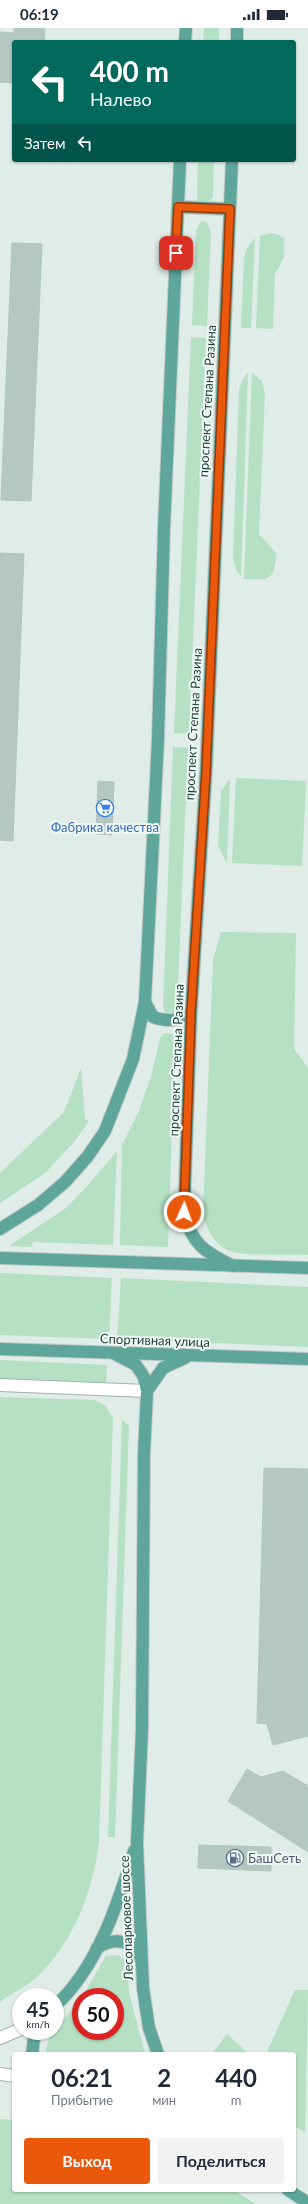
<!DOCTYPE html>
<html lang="ru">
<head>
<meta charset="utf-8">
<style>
	:root { --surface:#fff; --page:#f2f2f3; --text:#1f2937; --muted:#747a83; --accent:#ea580c }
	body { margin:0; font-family:Lato,sans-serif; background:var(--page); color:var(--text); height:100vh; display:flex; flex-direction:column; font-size:15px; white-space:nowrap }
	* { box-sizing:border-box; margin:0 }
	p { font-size:13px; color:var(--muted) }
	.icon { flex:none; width:22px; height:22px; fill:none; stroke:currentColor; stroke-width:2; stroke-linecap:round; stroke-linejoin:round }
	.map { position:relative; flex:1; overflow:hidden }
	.details { position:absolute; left:12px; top:2024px; width:284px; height:140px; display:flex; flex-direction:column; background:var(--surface); border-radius:4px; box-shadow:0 1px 3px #0004 }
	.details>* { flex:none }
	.banner { position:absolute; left:12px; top:12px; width:284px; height:122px; border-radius:4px; box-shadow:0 1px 3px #0004; background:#00695c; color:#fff; overflow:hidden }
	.speed { position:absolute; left:12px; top:1960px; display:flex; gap:8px; font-size:20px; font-weight:700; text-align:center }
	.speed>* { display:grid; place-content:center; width:52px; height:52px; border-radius:50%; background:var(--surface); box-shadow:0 1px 3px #0004; line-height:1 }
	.speed small { font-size:10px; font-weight:400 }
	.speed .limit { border:6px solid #d22; background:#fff; color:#111 }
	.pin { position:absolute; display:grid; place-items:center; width:34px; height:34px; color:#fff; margin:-17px; border-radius:8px; box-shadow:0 2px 6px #0006 }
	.me { position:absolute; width:44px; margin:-22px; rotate:2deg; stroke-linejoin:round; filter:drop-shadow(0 0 3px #0008) }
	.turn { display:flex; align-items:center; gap:14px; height:84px; padding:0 12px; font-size:18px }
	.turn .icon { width:52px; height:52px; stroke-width:2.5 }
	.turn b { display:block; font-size:28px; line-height:34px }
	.then { display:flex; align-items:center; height:38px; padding:0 12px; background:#0003; gap:8px; font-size:15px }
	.eta { display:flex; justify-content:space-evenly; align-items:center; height:68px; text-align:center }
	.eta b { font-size:24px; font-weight:700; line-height:28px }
	.cta { display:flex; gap:8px; margin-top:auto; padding:8px 12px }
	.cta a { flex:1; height:46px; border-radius:4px; background:var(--accent); color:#fff; font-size:16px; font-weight:700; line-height:46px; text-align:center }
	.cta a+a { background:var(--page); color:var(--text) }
	.status { display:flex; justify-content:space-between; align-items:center; height:28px; padding:0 20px; background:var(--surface); direction:ltr }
	.status svg { height:11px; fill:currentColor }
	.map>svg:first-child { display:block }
	.green { fill:#b5e0c3 }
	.building { fill:#b4c7c0; stroke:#b0c6bf }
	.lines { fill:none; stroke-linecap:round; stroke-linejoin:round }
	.minor-casing { stroke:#a1b4af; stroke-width:14 }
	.major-casing { stroke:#c0c9c7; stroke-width:14 }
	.minor { stroke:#fff; stroke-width:12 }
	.major { stroke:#5ea699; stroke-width:12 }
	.route-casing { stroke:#983908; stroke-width:10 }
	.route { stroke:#ea580c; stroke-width:7 }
	.labels { text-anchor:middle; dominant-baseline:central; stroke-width:4; stroke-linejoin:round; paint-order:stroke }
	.street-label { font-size:13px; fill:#1e3d37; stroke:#eff8f4 }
	.shop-label { font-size:13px; fill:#366cbe; stroke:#eff8f4 }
	.service-label { font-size:13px; fill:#4e5e75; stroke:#eff8f4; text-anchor:start }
</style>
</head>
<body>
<div class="status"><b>06:19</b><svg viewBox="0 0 49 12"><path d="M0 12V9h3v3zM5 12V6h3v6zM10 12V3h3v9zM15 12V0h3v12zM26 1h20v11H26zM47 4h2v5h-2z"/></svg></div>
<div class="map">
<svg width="308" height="2176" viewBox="0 0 308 2176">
	<rect width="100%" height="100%" fill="#dfece7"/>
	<g class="green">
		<polygon points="204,0 219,0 219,14 203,14"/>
		<polygon points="198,132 214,132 213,169 207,175 198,173 197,168"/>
		<polygon points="201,193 207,194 211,204 207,298 192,297 196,203"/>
		<polygon points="271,205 277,206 284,210 284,229 275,246 273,301 256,300 260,208"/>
		<polygon points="255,210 251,300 241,300 244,230 247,220"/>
		<polygon points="191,309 206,310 189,706 174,705"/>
		<polygon points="248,344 241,548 237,544 233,530 239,361 243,351"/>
		<path d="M252,345L262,353L265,365L259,506L276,525C275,552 270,553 244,551Z"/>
		<polygon points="173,719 188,720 177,980 173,987 166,987 163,979"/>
		<polygon points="236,750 306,753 302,838 232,835"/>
		<polygon points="230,751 227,836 218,817 221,763"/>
		<path d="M221,904L296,905L294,1021L308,1040V1227C290,1226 242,1229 227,1222C213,1215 205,1198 203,1184L213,932Z"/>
		<polygon points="164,1005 172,1006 175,1011 168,1219 120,1217 122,1117 138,1085 151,1049 160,1010"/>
		<polygon points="81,1040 85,1091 89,1093 74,1114 45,1145 0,1175 0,1145 64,1084"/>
		<polygon points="117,1123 113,1217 33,1214 32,1219 9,1218 66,1180 89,1156"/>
		<polygon points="0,1245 112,1250 109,1311 0,1307"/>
		<polygon points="121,1250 308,1259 308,1319 117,1311"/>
		<polygon points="0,1332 107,1337 106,1357 0,1352"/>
		<path d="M0,1369L94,1372L105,1377L113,1390L99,1814C93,1862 75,1911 40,1946C29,1958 12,1964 0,1974Z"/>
		<polygon points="122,1392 129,1398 115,1809 108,1809"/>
		<polygon points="118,1927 127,1932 129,1965 145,2026 49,2026 46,2022 50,2007 81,1971 81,2003 115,2003 115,1969 82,1969 106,1928"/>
		<polygon points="295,1962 308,1962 305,2104 294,2098 294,2026 266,2026"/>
		<polygon points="227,2006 249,2026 212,2026"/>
		<polygon points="0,2091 14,2092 14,2162 233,2162 256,2176 0,2176"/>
	</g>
	<g class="building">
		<polygon points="14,0 45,0 44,14 14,14 14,55 0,54 0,4 14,5"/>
		<polygon points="12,215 42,216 31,473 1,472"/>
		<polygon points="0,525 24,526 13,813 0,812"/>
		<polygon points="98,753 114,754 112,807 96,806"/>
		<polygon points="264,1440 308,1441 308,1708 273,1717 267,1696 257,1695"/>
		<polygon points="247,1741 261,1749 283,1743 308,1758 308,1824 228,1773"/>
		<polygon points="199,1817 271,1819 271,1843 198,1840"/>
	</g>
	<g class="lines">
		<defs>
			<g id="minor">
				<polyline points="0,1357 147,1363"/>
				<polyline points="0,2010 21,2001"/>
				<polyline points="0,2046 14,2048"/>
			</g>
			<g id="major">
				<polyline points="185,14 186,0"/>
				<polyline points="237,14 237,0"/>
				<path d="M232,132L206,744L191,985L184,1184C191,1216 206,1225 233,1238"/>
				<polyline points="178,179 230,181"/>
				<path d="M145,974L153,989C167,994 178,993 191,985"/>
				<polyline points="0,1201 38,1177 65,1154 88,1128 105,1103 133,1031 145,974 158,711 164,500 180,132"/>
				<polyline points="0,1230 308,1240"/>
				<polyline points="0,1321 308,1331"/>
				<polyline points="113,1325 136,1337 144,1349 147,1363 144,1426 142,1701 137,1815 143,1960 149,2000 158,2026"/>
				<polyline points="147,1363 163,1340 185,1330"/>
				<path d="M97,1920C116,1908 131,1912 141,1932"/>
				<path d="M55,1978C97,1940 118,1876 134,1823"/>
				<polyline points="32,2026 35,2003"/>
				<polyline points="288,2162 308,2175"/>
			</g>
		</defs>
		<use href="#minor" class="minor-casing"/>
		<use href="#major" class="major-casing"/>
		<use href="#minor" class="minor"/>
		<use href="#major" class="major"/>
	</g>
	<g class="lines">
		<defs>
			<polyline id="route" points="176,225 178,179 230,181 206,744 191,985 184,1184"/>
		</defs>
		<use href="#route" class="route-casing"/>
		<use href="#route" class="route"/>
	</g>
	<defs>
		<symbol id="supermarket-ring" viewBox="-11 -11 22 22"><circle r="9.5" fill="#eff8f4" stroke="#3f7fe0" stroke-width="1.5"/><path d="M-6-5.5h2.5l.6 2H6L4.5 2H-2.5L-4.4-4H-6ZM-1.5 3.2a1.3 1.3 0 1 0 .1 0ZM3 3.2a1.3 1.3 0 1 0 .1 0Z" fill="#3f7fe0"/></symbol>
		<symbol id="fuel-ring" viewBox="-11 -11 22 22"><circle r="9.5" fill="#eff8f4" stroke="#5c6f8a" stroke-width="1.5"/><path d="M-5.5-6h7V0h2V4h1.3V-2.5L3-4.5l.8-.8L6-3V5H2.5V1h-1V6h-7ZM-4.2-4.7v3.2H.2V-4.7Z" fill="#5c6f8a"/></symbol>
	</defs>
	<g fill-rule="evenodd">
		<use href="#supermarket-ring" x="95" y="770" width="20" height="20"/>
		<use href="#fuel-ring" x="225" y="1820" width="20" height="20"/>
	</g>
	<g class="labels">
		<g class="street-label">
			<text transform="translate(207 373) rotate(-87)">проспект Степана Разина</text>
			<text transform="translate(193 696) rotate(-87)">проспект Степана Разина</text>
			<text transform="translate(176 1032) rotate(-88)">проспект Степана Разина</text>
			<text transform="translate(155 1312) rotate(2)">Спортивная улица</text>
			<text transform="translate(126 1890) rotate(-92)">Лесопарковое шоссе</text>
		</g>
		<g class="shop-label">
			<text x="105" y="799">Фабрика качества</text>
		</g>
		<g class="service-label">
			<text x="248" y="1830">БашСеть</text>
		</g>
	</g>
</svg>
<div class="speed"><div>45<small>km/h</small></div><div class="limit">50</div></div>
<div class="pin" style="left:176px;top:225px;background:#d93025"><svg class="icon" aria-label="arrive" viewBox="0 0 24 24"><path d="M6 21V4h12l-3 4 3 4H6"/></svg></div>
<svg class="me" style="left:184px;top:1184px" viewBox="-20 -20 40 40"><circle r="17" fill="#ea580c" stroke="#fff" stroke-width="3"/><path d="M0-11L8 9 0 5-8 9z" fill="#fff"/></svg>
<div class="banner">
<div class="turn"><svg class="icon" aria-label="left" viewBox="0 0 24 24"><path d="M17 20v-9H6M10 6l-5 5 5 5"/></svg><div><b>400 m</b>Налево</div></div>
<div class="then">Затем<svg class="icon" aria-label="left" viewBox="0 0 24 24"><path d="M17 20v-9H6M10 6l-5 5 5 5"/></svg></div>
</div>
<section class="details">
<div class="eta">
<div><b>06:21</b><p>Прибытие</p></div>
<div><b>2</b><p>мин</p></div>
<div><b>440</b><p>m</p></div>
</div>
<div class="cta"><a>Выход</a><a>Поделиться</a></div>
</section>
</div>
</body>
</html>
